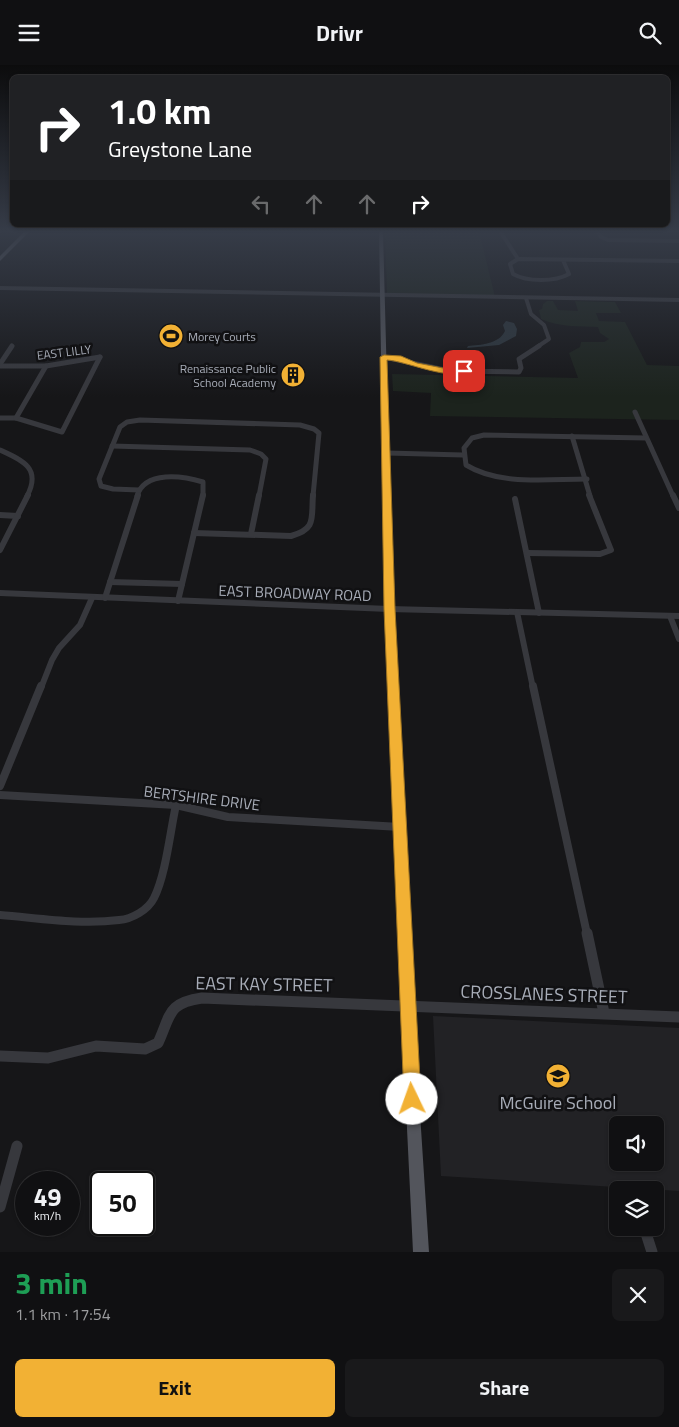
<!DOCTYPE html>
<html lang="en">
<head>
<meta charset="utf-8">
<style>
	:root { --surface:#101012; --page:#19191b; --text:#f1f3f6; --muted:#9c9d9f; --line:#303032; --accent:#f2b134 }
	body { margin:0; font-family:"Titillium Web",sans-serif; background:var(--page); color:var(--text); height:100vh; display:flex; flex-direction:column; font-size:19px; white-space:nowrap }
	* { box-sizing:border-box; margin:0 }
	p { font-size:16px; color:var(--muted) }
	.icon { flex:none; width:28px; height:28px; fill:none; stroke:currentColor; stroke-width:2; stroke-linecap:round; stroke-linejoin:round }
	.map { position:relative; height:1187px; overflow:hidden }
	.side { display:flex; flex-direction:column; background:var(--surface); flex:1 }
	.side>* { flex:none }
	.top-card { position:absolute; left:10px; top:10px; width:660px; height:152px; border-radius:8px; box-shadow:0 1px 4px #0004,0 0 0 1px var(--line); background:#202124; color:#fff; overflow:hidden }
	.tools { position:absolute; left:609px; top:1051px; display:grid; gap:10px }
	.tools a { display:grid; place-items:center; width:55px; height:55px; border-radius:8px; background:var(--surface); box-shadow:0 1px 4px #0004,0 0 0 1px var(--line); font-size:25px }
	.speed { position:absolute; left:15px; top:1106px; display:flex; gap:10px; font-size:25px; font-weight:700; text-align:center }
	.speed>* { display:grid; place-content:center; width:65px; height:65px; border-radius:50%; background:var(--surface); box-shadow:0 1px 4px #0004,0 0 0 1px var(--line); line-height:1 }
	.speed small { font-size:12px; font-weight:400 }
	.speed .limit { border:2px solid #111; border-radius:8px; background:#fff; color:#111 }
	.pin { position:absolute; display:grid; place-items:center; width:42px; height:42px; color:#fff; margin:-21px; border-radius:10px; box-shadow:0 2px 8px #0006 }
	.me { position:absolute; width:55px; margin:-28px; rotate:357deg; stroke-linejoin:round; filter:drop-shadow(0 0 4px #0008) }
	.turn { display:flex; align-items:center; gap:18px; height:105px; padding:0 15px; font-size:22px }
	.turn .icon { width:65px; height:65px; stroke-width:2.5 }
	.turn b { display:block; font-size:35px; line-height:42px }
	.lanes { display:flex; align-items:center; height:48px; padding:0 15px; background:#0003; justify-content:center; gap:25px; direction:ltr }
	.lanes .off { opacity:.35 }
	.round { display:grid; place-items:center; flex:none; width:52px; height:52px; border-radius:8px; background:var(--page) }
	.summary { display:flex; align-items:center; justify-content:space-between; height:85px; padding:0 15px }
	h1 { font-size:30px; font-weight:700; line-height:38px; color:#1e9e55 }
	.action { display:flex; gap:10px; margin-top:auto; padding:10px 15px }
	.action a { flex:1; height:58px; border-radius:8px; background:var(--accent); color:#111; font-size:20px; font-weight:700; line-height:58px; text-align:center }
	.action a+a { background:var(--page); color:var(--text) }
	header { display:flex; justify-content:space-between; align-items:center; height:65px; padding:0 15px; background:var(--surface); font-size:22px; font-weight:700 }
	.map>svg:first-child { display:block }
	.built { fill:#222225; fill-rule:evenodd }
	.green { fill:#1c231d }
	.water { fill:#2c353c }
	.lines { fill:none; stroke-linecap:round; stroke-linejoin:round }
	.minor-far4 { stroke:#37383d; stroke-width:4 }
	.minor-far3 { stroke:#37383d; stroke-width:5 }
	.minor-far2 { stroke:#37383d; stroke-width:6 }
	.minor-far1 { stroke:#37383d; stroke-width:8 }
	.minor { stroke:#37383d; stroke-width:11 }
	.major { fill:#53555c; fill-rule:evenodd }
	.highway { fill:#63666e; fill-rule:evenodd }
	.route { fill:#f2b134; stroke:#9d7322 }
	.labels { text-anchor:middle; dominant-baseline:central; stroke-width:5; stroke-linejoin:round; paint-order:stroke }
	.far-poi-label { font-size:12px; fill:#a8adb8; stroke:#111113; text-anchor:start }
	.far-street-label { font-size:12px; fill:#a8adb8; stroke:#111113 }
	.street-label { font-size:15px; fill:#a8adb8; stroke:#111113 }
	.near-street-label { font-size:18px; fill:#a8adb8; stroke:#111113 }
	.near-poi-label { font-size:18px; fill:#a8adb8; stroke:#111113 }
</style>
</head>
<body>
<header><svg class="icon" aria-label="menu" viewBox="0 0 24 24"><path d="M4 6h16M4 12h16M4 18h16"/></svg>Drivr<svg class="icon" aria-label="search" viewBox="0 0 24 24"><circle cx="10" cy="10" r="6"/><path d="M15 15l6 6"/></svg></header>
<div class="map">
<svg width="679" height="1187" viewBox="0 0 679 1187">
	<rect width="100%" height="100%" fill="#161618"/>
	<path class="built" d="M433,951L679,963V1126L441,1111ZM618,1060H655V1098H618Z"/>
	<g class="green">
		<polygon points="385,166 479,166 495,232 389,229 387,228"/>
		<path d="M547,236H553L558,245L578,246L575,236L615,237L621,248H596L599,256L625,257L647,300L679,301V355L430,351L431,328L393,326L392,309L578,313L569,288L580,282L581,277H604L609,274L600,268L598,262C578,261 558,262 541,254L539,245L542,244L543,239Z"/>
	</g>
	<path class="water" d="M506,256L514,258L517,264L516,271L499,280L467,283L468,281C480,280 499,279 505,266L503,260Z"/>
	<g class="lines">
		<g class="minor-far4">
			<polyline points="500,166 518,194"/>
			<polyline points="597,166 601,172 608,175 679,176"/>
			<path d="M563,195L569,209C555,217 527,217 513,209L510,199L518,194L679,196"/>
			<polyline points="0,223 679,235"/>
			<polyline points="526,233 531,249 544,260 549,274 537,282"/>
		</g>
		<g class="minor-far3">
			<polyline points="384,292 450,306 519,307 521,303 519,294 539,281"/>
			<polyline points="0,299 12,281"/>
			<polyline points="0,301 46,301 100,292"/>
			<polyline points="635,347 673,431"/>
			<polyline points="0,353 16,353 62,367 100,292"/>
			<polyline points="16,353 46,301"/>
			<polyline points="572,371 590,431"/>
			<polyline points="112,381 250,385 261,389 266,394 259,431"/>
			<path d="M0,385C22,395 42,403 27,431"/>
			<polyline points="387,388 463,390"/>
			<path d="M587,414C548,414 500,421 466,400L464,383L472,373L484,370L646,373"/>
			<polyline points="139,425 113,424 101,421 99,414 120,362 127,357 140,355 300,360 314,364 319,368 313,431"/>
			<path d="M137,431C145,405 183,411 203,417V431"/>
		</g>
		<g class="minor-far2">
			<polyline points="673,430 679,443"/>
			<polyline points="515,434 539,548"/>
			<polyline points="0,450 18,451"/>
			<path d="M194,468L291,471C317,464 311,453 313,430"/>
			<polyline points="251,469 259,430"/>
			<polyline points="0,485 28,430"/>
			<polyline points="527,488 600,489 611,485 589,430"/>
			<polyline points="110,517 182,519"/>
			<polyline points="0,528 389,544 679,551"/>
			<polyline points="105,533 138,430"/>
			<polyline points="178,536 203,430"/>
			<polyline points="517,547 533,623"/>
			<polyline points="670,551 679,574"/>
			<polyline points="41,623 52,595 59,583 80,560 92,533"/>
		</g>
		<g class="minor-far1">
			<polyline points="533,621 587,869"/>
			<polyline points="0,721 41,621"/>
			<polyline points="0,730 176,740 228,752 400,762"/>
			<path d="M0,850C39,853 80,860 119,855C132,854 148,845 154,833C166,809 170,767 176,740"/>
		</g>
		<g class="minor">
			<polyline points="587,868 604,948"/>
			<path d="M0,991L48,993L96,981L145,984L158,978C171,950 167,938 202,933L679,952"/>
			<polyline points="0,1142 17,1081"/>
			<polyline points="644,1162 652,1187"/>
		</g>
		<polygon class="major" points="379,166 383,166 393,544 413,940 429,1187 413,1187 401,940 385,544"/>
		<g class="highway">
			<polygon points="0,166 3,166 0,168"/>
			<polygon points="25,166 30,166 0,196 0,191"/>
		</g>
	</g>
	<linearGradient id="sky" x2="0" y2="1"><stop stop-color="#0c0c0d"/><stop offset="0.5" stop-color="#363c48"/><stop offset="1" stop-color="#363c48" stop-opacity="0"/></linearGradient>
	<rect width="679" height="332" fill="url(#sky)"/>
	<path class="route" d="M384,290L401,291L417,298L443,303L464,304L468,306C452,317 406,296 387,295L395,544L421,1034L418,1040L412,1042L406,1040L404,1034L384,544L380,292Z"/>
	<defs>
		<symbol id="stadium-disc" viewBox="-11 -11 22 22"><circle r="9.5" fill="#f2b134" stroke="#111113"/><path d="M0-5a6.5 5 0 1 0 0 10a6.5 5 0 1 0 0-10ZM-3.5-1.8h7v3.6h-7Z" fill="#111"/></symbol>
		<symbol id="building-disc" viewBox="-11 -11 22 22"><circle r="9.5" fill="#f2b134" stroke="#111113"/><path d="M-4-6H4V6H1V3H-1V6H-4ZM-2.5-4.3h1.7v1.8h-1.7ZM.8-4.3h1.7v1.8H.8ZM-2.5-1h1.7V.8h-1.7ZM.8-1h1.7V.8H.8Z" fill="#111"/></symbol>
		<symbol id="school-disc" viewBox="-11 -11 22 22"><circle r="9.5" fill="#f2b134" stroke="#111113"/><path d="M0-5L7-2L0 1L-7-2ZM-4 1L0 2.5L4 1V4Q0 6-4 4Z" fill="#111"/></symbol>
	</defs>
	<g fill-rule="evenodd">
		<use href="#stadium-disc" x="157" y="257" width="28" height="28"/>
		<use href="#building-disc" x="279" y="296" width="28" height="28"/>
		<use href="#school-disc" x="544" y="997" width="28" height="28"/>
	</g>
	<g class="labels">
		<g class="far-poi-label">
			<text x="188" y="271">Morey Courts</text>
			<text x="276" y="303" text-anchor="end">Renaissance Public<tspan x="276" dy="14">School Academy</tspan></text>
		</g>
		<g class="far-street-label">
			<text transform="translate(64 287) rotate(-7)">EAST LILLY</text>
		</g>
		<g class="street-label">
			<text transform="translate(295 528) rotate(2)">EAST BROADWAY ROAD</text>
			<text transform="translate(202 733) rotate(7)">BERTSHIRE DRIVE</text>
		</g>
		<g class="near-street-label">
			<text transform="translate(264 919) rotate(1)">EAST KAY STREET</text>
			<text transform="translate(544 929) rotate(2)">CROSSLANES STREET</text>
		</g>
		<g class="near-poi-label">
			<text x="558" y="1037">McGuire School</text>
		</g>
	</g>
</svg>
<div class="tools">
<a><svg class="icon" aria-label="sound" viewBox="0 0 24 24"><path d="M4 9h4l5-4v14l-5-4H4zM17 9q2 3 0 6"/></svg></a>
<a><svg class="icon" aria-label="layers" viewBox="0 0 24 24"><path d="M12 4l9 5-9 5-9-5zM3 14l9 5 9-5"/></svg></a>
</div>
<div class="speed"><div>49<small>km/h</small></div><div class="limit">50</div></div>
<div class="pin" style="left:464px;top:306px;background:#d93025"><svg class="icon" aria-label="arrive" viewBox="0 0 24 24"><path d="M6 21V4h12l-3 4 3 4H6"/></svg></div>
<svg class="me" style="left:412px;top:1034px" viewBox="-20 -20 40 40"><circle r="19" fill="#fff"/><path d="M0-13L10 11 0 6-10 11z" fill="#f2b134"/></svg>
<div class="top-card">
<div class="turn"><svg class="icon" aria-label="right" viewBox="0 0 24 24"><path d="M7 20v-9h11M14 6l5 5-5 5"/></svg><div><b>1.0 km</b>Greystone Lane</div></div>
<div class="lanes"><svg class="icon off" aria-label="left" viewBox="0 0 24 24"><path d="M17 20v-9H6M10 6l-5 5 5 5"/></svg><svg class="icon off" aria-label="ahead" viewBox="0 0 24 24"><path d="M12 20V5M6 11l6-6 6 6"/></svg><svg class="icon off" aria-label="ahead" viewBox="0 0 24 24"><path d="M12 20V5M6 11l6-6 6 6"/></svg><svg class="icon" aria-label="right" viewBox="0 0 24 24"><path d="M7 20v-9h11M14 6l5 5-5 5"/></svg></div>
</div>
</div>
<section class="side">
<div class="summary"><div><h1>3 min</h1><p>1.1 km · 17:54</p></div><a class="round"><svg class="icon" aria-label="close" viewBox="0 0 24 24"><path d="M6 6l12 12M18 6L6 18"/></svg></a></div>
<div class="action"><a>Exit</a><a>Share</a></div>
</section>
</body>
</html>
